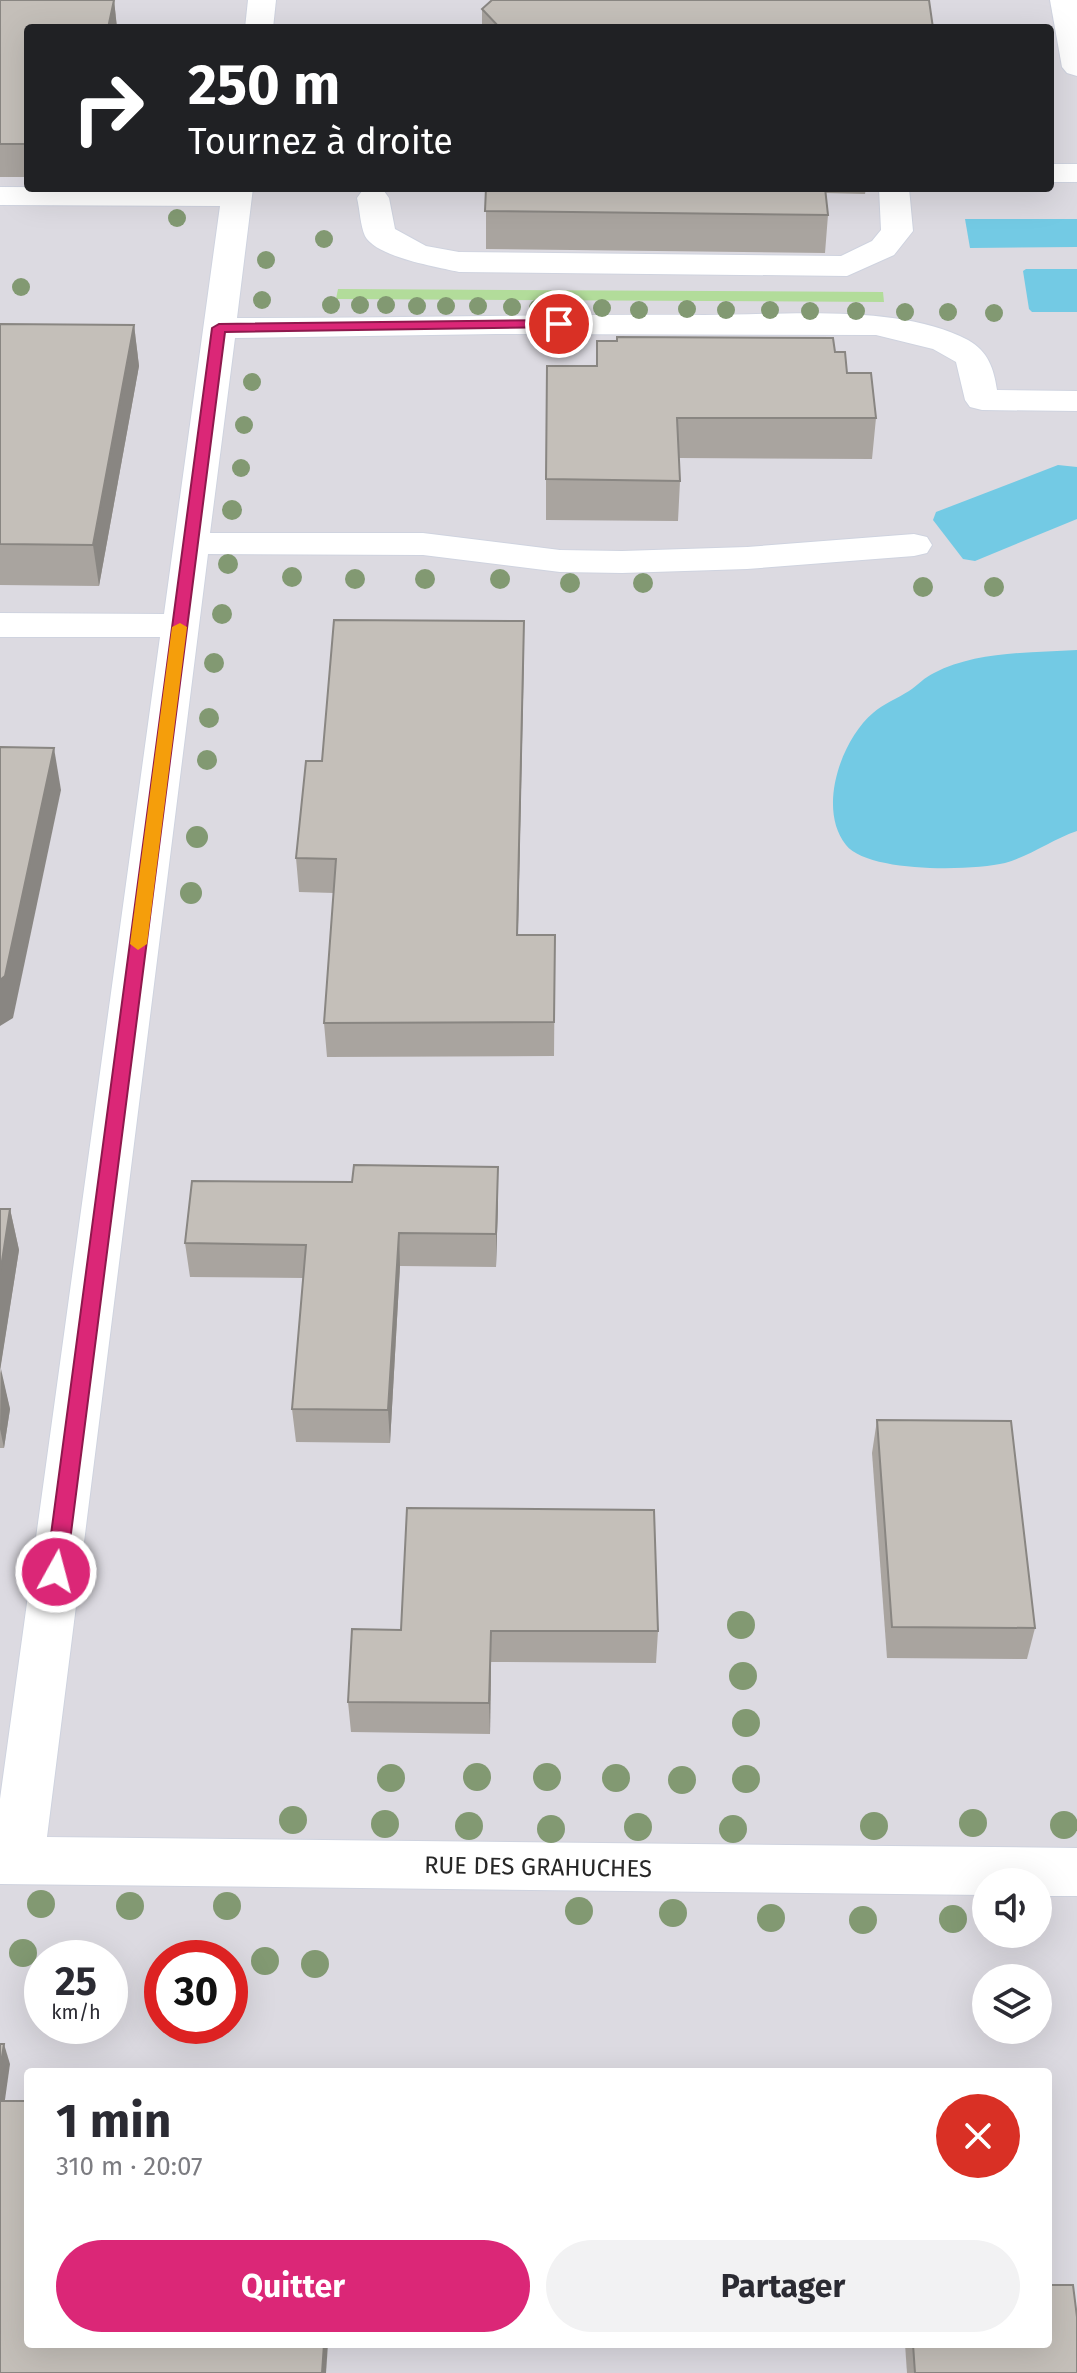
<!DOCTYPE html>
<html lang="fr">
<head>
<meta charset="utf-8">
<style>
	:root { --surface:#fff; --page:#f2f2f3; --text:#2b2b33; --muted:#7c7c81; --accent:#db2777 }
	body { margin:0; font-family:"Fira Sans",sans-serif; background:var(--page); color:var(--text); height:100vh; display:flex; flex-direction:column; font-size:30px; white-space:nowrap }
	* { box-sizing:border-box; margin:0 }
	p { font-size:26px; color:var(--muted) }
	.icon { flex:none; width:44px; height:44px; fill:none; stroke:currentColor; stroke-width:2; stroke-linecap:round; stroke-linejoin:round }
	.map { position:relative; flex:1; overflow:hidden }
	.drawer { position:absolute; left:24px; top:2068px; width:1028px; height:280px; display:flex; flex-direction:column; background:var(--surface); border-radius:8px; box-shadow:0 8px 32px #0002 }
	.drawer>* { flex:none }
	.banner { position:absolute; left:24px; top:24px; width:1030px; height:168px; border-radius:8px; box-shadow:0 8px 32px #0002; background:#202124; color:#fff; overflow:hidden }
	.tools { position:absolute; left:972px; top:1868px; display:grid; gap:16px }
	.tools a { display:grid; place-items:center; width:80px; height:80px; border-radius:50%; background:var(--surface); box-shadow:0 8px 32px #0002; font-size:40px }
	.speed { position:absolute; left:24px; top:1940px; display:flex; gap:16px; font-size:40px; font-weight:700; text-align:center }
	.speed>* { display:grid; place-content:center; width:104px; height:104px; border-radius:50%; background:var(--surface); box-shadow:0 8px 32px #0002; line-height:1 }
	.speed small { font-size:20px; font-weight:400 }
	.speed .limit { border:12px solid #d22; background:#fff; color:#111 }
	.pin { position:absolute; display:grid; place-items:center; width:68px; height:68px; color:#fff; margin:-34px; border:4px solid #fff; border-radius:50%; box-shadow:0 2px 8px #0007 }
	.me { position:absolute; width:88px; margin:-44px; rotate:7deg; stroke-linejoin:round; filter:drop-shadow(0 0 6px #0008) }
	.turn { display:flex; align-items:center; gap:28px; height:168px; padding:0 32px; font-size:36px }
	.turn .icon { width:104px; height:104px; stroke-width:2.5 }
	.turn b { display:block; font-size:56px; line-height:68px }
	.round { display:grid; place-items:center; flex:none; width:84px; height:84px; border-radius:42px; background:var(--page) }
	.headline { display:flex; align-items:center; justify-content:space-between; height:136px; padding:0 32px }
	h1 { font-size:48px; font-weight:700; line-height:60px }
	.button { display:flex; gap:16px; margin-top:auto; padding:16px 32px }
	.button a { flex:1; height:92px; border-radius:48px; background:var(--accent); color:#fff; font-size:32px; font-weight:700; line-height:92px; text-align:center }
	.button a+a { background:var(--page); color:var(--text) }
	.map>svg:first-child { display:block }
	.industrial { fill:#dcdae1; fill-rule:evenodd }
	.green { fill:#b2dc9a }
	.water { fill:#73cae4 }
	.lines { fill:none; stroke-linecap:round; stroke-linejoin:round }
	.minor-casing { stroke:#cfd3df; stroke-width:2 }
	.minor { fill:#fff; fill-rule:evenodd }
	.tree { fill:#829972 }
	.wall { fill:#a9a49f }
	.shaded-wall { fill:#898682 }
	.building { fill:#c4bfb9; stroke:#898682; stroke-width:2 }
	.route { fill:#db2777; stroke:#8e194d; stroke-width:2 }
	.slow { fill:#f59e0b }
	.labels { text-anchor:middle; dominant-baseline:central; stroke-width:8; stroke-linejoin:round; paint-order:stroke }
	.near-street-label { font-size:24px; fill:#272727; stroke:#fff }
</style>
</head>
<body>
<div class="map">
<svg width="1077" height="2373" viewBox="0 0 1077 2373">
	<rect width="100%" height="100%" fill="#e9e2d9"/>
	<path class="industrial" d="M0,0H1077V2373H0ZM28,28H1050V188H28ZM986,1882H1038V1934H986ZM42,1958H110V2026H42ZM162,1958H230V2026H162ZM986,1978H1038V2030H986ZM28,2072H1048V2344H28Z"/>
	<polygon class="green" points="338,289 883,292 884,302 336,299"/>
	<g class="water">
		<polygon points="965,219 1077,219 1077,247 970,248"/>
		<polygon points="1026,269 1077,269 1077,312 1032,312 1029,309 1023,271"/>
		<polygon points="1058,465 1077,467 1077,519 975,561 963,559 933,520 936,512"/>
		<path d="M1077,650V831C1053,839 1030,856 1005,863C972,871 868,873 846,845C817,809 841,740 873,713C883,704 898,698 909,691C918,685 925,677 934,673C977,651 1030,653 1077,650Z"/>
	</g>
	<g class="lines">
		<defs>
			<g id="minor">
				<polygon points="248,0 276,0 273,28 245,28"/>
				<polygon points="1050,0 1077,0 1077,76 1067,73 1062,67"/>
				<rect x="1050" y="164" width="27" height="18"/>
				<path d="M0,187L253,188L237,318C393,318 549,314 704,315C782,315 899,303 968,340C988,351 994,369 997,390L1077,391V411L982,410L970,407L965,400L956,362L933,349L876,335L496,334L235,338L210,533H423L560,550L622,551L747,547L914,534L927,537L932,545L927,553L914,556L747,569L622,573L560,572L423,555L208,554L47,1837L1077,1848V1896H1038V1882H986V1895L0,1884V1799L160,637H0V613L164,614L220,206L0,205Z"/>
				<path d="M879,188H909L913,231L894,255L847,276L459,272C437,267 376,257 365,236C360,225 360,210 357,198L362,191L373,189L384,191L389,198L395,229L426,246L459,252L841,256L872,241L881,230Z"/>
			</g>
		</defs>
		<use href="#minor" class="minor-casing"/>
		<use href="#minor" class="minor"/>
	</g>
	<g class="tree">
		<circle cx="177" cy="218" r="9"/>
		<circle cx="324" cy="239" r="9"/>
		<circle cx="266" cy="260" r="9"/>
		<circle cx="21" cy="287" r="9"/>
		<circle cx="262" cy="300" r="9"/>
		<circle cx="331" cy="305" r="9"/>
		<circle cx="360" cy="305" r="9"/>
		<circle cx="386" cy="305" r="9"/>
		<circle cx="417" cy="306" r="9"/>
		<circle cx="446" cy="306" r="9"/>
		<circle cx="478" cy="306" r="9"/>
		<circle cx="512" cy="307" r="9"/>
		<circle cx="538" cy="308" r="9"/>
		<circle cx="568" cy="308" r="9"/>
		<circle cx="602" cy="308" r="9"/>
		<circle cx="687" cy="309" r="9"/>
		<circle cx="639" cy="310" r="9"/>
		<circle cx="726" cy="310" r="9"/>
		<circle cx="770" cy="310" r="9"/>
		<circle cx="810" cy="311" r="9"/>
		<circle cx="856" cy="311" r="9"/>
		<circle cx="905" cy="312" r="9"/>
		<circle cx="948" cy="312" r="9"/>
		<circle cx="994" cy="313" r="9"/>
		<circle cx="252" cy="382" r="9"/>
		<circle cx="244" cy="425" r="9"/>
		<circle cx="241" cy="468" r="9"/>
		<circle cx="232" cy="510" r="10"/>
		<circle cx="228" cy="564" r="10"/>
		<circle cx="292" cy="577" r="10"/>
		<circle cx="355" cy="579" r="10"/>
		<circle cx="425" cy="579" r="10"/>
		<circle cx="500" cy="579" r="10"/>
		<circle cx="570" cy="583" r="10"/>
		<circle cx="643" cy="583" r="10"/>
		<circle cx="923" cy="587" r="10"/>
		<circle cx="994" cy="587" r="10"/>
		<circle cx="222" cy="614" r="10"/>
		<circle cx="214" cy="663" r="10"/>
		<circle cx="209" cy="718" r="10"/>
		<circle cx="207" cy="760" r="10"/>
		<circle cx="197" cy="837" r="11"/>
		<circle cx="191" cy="893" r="11"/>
		<circle cx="741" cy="1625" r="14"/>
		<circle cx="743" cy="1676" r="14"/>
		<circle cx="746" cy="1723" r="14"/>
		<circle cx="477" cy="1777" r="14"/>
		<circle cx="547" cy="1777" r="14"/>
		<circle cx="391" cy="1778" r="14"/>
		<circle cx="616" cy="1778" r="14"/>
		<circle cx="746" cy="1779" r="14"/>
		<circle cx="682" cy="1780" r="14"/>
		<circle cx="293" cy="1820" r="14"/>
		<circle cx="973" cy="1823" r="14"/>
		<circle cx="385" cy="1824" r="14"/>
		<circle cx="1064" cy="1825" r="14"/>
		<circle cx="469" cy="1826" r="14"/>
		<circle cx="874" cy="1826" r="14"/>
		<circle cx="638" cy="1827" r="14"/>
		<circle cx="551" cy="1829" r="14"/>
		<circle cx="733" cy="1829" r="14"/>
		<circle cx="41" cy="1904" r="14"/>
		<circle cx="130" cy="1906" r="14"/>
		<circle cx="227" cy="1906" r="14"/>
		<circle cx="579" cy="1911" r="14"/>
		<circle cx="673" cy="1913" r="14"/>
		<circle cx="771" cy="1918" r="14"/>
		<circle cx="953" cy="1919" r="14"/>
		<circle cx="863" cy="1920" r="14"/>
		<circle cx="23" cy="1953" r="14"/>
		<circle cx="265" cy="1961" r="14"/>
		<circle cx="315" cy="1964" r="14"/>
	</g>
	<g class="wall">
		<polygon points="0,0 114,0 117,28 28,28 28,177 0,177"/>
		<polygon points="482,9 933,28 482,28"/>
		<polygon points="486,188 866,188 865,194 826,193 828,215 825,253 486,249"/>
		<polygon points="0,324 134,325 139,366 99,586 0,585"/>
		<polygon points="835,352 876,418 872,459 679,458 680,481 678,521 546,520 546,479 597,366"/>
		<polygon points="524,621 518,935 555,935 554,1056 327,1057 324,1023 334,893 299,892 296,858"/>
		<polygon points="498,1201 496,1267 400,1266 390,1443 296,1442 292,1409 303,1278 190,1277 185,1243"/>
		<polygon points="0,1209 10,1209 19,1250 0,1369 10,1409 4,1448 0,1448"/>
		<polygon points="877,1420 1035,1628 1027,1659 887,1658 872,1453"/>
		<polygon points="352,1629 658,1631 656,1663 491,1662 490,1734 351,1732 348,1702"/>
		<polygon points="905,2344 1048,2344 1077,2373 907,2373"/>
	</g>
	<g class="shaded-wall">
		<polygon points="114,0 117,28 108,28"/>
		<polygon points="134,325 139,366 99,586 93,545"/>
		<polygon points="524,621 524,655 517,970 517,935"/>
		<polygon points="54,748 61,790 13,1018 0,1026 0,980"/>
		<polygon points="498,1167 498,1201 496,1267 496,1234"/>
		<polygon points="10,1209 19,1250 0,1371 0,1274"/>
		<polygon points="399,1233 400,1266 390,1443 388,1410"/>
		<polygon points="1,1369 10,1409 4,1448 0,1429"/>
		<polygon points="491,1631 491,1662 490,1734 489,1703"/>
		<polygon points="4,2044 10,2064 2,2121 0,2115 0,2069"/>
		<polygon points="324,2344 328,2344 326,2373 322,2373"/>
	</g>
	<g class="building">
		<polygon points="0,0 114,0 108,28 28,28 28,144 0,144"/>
		<polygon points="492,0 929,0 933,28 500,28 482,9"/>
		<polygon points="486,188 825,188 828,215 485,211"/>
		<polygon points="0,324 134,325 93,545 0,544"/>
		<polygon points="617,337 833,338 835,352 845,352 847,373 871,373 876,418 677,418 680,481 546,479 547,366 597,366 597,341 617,341"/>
		<polygon points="334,620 524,621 517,935 555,935 554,1022 324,1023 336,859 296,858 306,761 322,761"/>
		<polygon points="0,747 54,748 5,976 0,980"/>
		<polygon points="354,1165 498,1167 496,1234 399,1233 388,1410 292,1409 306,1245 185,1243 192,1181 352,1182"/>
		<polygon points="0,1209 10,1209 0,1274"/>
		<polygon points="877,1420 1011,1421 1035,1628 892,1627"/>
		<polygon points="407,1508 654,1510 658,1631 491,1631 489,1703 348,1702 352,1629 401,1630"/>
		<polygon points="0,2044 4,2044 0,2069"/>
		<polygon points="0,2101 28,2101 28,2344 324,2344 322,2373 0,2373"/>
		<polygon points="1048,2285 1073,2285 1077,2317 1077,2373 915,2373 913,2344 1048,2344"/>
	</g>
	<polygon class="route" points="559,320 564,322 564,327 225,332 66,1572 63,1578 56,1581 49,1578 46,1572 212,328 219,324"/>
	<polygon class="slow" points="180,623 187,627 147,944 138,950 130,944 172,627"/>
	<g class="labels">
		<g class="near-street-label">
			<text transform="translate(538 1867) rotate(1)">RUE DES GRAHUCHES</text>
		</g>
	</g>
</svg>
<div class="tools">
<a><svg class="icon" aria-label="sound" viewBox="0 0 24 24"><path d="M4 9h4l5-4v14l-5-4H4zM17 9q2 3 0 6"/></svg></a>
<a><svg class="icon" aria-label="layers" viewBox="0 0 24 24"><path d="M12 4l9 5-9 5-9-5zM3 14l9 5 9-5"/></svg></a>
</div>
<div class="speed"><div>25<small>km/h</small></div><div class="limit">30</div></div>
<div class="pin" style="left:559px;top:324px;background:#d93025"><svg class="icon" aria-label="arrive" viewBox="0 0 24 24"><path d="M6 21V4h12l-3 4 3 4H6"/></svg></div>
<svg class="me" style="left:56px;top:1572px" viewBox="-20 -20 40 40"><circle r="17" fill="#db2777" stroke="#fff" stroke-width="3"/><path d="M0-11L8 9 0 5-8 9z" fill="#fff"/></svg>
<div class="banner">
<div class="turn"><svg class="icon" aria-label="right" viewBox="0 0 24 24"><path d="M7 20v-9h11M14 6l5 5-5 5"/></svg><div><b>250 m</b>Tournez à droite</div></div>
</div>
<section class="drawer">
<div class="headline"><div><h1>1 min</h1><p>310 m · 20:07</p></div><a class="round" style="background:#d93025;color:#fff"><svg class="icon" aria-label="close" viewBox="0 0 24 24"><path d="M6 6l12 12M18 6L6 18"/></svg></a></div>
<div class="button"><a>Quitter</a><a>Partager</a></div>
</section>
</div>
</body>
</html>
